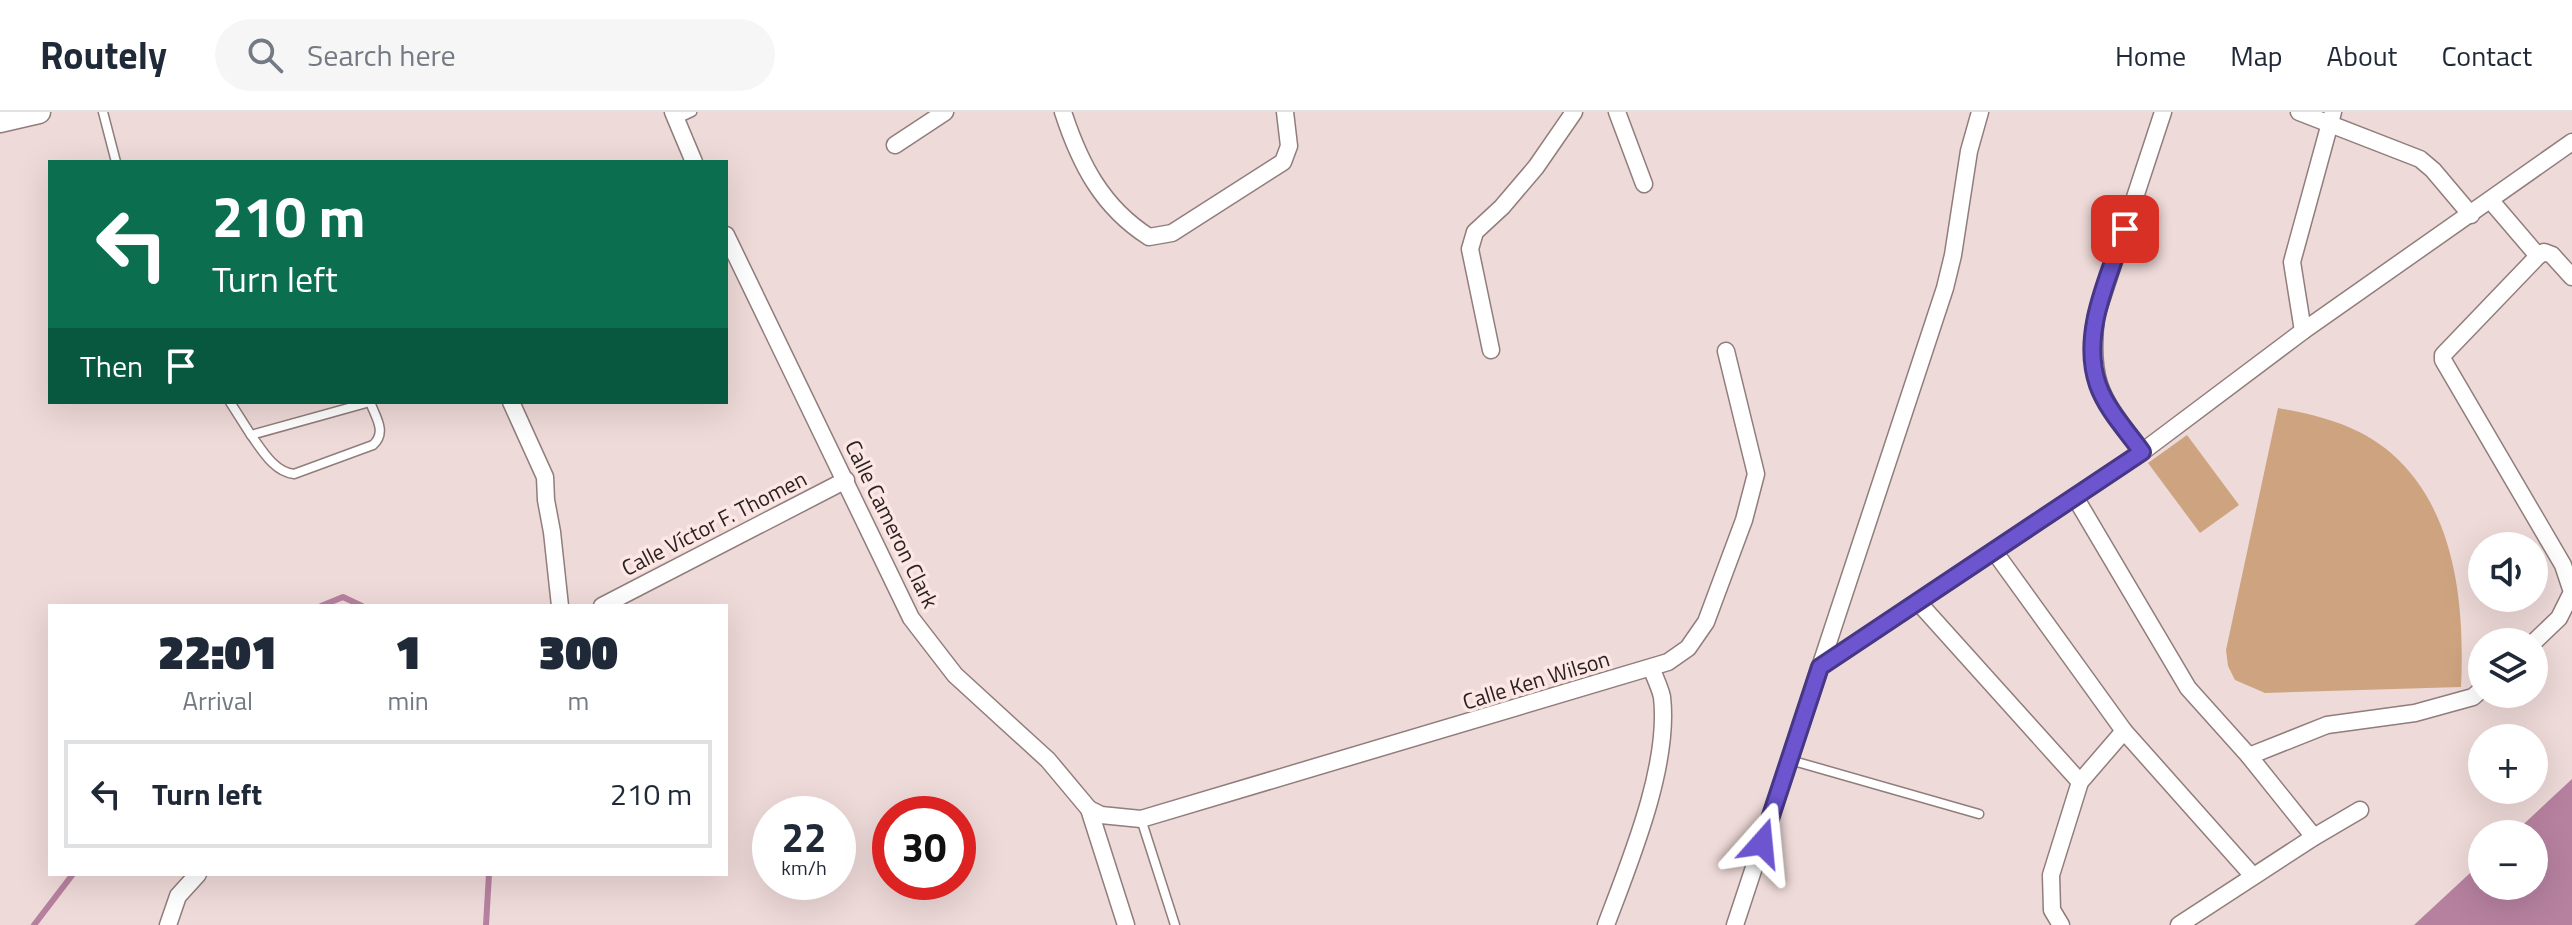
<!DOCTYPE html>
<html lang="en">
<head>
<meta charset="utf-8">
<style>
	:root { --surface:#fff; --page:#f6f6f7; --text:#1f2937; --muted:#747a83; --line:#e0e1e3 }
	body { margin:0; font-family:"Titillium Web",sans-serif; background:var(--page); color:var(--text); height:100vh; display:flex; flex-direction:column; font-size:30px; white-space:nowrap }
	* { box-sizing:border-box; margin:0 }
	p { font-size:26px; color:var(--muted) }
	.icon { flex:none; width:44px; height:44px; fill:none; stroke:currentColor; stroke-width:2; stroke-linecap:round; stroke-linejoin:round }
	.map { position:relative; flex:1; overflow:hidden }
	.sheet { position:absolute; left:48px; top:492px; width:680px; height:272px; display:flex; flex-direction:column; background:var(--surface); border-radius:0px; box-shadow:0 8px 32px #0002 }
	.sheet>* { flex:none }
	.top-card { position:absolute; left:48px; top:48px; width:680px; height:244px; border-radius:0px; box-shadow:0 8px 32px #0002; background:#0b6e4f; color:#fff; overflow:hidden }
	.buttons { position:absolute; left:2468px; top:420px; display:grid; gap:16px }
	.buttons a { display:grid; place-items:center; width:80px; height:80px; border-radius:50%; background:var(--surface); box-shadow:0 8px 32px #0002; font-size:40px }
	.speed { position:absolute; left:752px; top:684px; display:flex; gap:16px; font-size:40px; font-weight:700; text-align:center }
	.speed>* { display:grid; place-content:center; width:104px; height:104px; border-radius:50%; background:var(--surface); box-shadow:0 8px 32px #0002; line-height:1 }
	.speed small { font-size:20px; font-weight:400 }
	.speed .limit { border:12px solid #d22; background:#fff; color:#111 }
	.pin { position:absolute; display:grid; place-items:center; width:68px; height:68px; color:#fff; margin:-34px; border-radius:16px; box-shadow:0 4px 12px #0006 }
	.me { position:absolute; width:88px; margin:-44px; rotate:18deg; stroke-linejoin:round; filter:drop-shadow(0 0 6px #0008) }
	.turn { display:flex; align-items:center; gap:28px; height:168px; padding:0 32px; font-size:36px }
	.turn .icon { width:104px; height:104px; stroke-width:2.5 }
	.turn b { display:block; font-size:56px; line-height:68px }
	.then { display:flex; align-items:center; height:76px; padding:0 32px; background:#0003; gap:16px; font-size:30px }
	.eta { display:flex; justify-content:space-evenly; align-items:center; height:136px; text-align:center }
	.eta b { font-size:48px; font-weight:800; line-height:56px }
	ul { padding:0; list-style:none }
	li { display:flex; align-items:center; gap:24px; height:108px; margin:0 16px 12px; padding:0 16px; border:4px solid var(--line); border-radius:0px }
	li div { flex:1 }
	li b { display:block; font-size:30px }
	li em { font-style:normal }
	header { display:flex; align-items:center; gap:48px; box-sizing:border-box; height:112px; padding:0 40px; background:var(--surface); border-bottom:2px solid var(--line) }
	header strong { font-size:38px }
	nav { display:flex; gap:44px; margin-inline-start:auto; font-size:28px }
	.search { width:560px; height:72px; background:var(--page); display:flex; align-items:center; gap:20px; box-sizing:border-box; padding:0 28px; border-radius:44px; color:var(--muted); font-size:30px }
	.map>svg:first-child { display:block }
	.green { fill:#cea480 }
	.water { fill:#b6819f }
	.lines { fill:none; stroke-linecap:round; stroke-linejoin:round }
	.stream { stroke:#b6819f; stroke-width:6 }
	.lane-casing { stroke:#907d7c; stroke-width:11 }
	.street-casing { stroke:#907d7c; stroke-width:19 }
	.secondary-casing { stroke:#907d7c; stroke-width:25 }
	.lane { stroke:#fff; stroke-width:8 }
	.street { stroke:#fff; stroke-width:16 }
	.secondary { stroke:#fff; stroke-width:22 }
	.route-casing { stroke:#463787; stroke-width:20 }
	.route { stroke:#6c55cf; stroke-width:14 }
	.labels { text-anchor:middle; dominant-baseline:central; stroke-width:7; stroke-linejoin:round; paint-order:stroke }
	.street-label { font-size:22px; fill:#2a2222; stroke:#fce7e5 }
</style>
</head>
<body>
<header>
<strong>Routely</strong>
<div class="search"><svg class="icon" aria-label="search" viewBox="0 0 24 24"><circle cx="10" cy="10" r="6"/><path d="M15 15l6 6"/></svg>Search here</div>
<nav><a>Home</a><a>Map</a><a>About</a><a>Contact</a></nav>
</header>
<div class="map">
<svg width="2572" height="813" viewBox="0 0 2572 813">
	<rect width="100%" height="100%" fill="#eedad8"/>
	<g class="green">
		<path d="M2278,296C2318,303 2359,313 2391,341C2456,397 2465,494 2461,575L2265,581L2235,568L2228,554L2226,538Z"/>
		<polygon points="2187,323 2239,393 2200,421 2148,351"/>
	</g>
	<polygon class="water" points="2572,667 2572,813 2414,813 2482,750 2482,774 2534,774 2534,722 2513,722"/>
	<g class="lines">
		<g class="stream">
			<polyline points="321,494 343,485 362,494"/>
			<polyline points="34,813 73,762"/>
			<polyline points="486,813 489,762"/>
		</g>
		<defs>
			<g id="lane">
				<polyline points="103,0 116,50"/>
				<polyline points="677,7 692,0"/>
				<polyline points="230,290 251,323 370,290"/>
				<path d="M251,323C262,338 274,360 294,362L373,333C387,320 376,306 370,290"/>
				<polyline points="1790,648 1979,702"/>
				<polyline points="1141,707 1175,813"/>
			</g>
			<g id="street">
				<polyline points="673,0 694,50"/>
				<path d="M1063,0C1080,52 1102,95 1149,125L1172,121L1283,50L1289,34L1285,0"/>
				<polyline points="1617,0 1644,72"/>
				<polyline points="2299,0 2420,47 2433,58 2471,103"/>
				<polyline points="895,33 945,0"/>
				<polyline points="2491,89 2538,144"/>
				<polyline points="726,123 911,506 955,563 1048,648 1089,697 1126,813"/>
				<polyline points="2303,219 2292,150 2333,0"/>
				<polyline points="1491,238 1470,137 1475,120 1502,95 1536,55 1574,0"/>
				<polyline points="511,290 545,365 546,388 552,420 560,494"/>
				<path d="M2142,340C2103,287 2088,274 2096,204L2163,0"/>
				<polyline points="2075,385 2188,576 2249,644 2314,725"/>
				<polyline points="1994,439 2124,619 2253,764"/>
				<polyline points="1918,490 2080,670"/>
				<polyline points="602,494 846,368"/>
				<polyline points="2534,530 2559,506 2572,480 2563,453 2443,248 2443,243 2538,144 2544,140 2552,143 2572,165"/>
				<polyline points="1820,555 2142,340 2303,219 2572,30"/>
				<polyline points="2249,644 2327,613 2415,601 2473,585 2482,577"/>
				<polyline points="1089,697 1101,703 1141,707 1668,550 1688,536 1706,510 1744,408 1756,362 1726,239"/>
				<polyline points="168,813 178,784 198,762"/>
				<path d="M1606,813C1630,749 1670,654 1662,585C1660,576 1655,565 1651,556"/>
				<polyline points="1735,813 1945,176 1953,143 1969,39 1980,0"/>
				<polyline points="2061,813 2052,798 2051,763 2080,670 2124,619"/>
				<polyline points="2179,813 2314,725 2360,698"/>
			</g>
			<polyline id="secondary" points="0,9 39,0"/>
		</defs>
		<use href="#lane" class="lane-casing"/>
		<use href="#street" class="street-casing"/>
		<use href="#secondary" class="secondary-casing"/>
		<use href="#lane" class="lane"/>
		<use href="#street" class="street"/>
		<use href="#secondary" class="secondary"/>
	</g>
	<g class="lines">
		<defs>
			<path id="route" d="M1762,731L1820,555L2142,340C2127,319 2107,298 2098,273C2080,222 2109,164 2125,117"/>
		</defs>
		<use href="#route" class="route-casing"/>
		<use href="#route" class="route"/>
	</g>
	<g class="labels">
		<g class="street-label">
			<text transform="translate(714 411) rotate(-27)">Calle Víctor F. Thomen</text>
			<text transform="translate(892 412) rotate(64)">Calle Cameron Clark</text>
			<text transform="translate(1536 568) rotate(-17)">Calle Ken Wilson</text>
		</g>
	</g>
</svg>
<div class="buttons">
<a><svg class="icon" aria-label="sound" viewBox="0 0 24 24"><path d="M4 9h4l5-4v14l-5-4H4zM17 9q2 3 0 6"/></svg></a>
<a><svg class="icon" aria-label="layers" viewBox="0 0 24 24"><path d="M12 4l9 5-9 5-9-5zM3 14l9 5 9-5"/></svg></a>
<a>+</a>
<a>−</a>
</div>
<div class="speed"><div>22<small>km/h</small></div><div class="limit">30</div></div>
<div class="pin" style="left:2125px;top:117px;background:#d93025"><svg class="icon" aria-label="arrive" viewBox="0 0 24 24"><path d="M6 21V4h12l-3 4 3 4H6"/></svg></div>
<svg class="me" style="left:1762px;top:731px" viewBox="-20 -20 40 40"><path d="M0-17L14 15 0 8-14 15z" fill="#6c55cf" stroke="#fff" stroke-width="4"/></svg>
<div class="top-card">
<div class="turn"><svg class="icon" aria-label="left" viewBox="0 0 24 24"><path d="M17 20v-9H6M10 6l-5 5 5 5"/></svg><div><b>210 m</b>Turn left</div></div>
<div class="then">Then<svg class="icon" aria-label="arrive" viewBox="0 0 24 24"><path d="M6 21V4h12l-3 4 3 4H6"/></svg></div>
</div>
<section class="sheet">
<div class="eta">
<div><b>22:01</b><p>Arrival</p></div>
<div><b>1</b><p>min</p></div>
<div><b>300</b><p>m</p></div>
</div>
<ul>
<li><svg class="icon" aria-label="left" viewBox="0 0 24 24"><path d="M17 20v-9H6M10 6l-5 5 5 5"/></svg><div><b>Turn left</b></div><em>210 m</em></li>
</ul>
</section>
</div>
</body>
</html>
